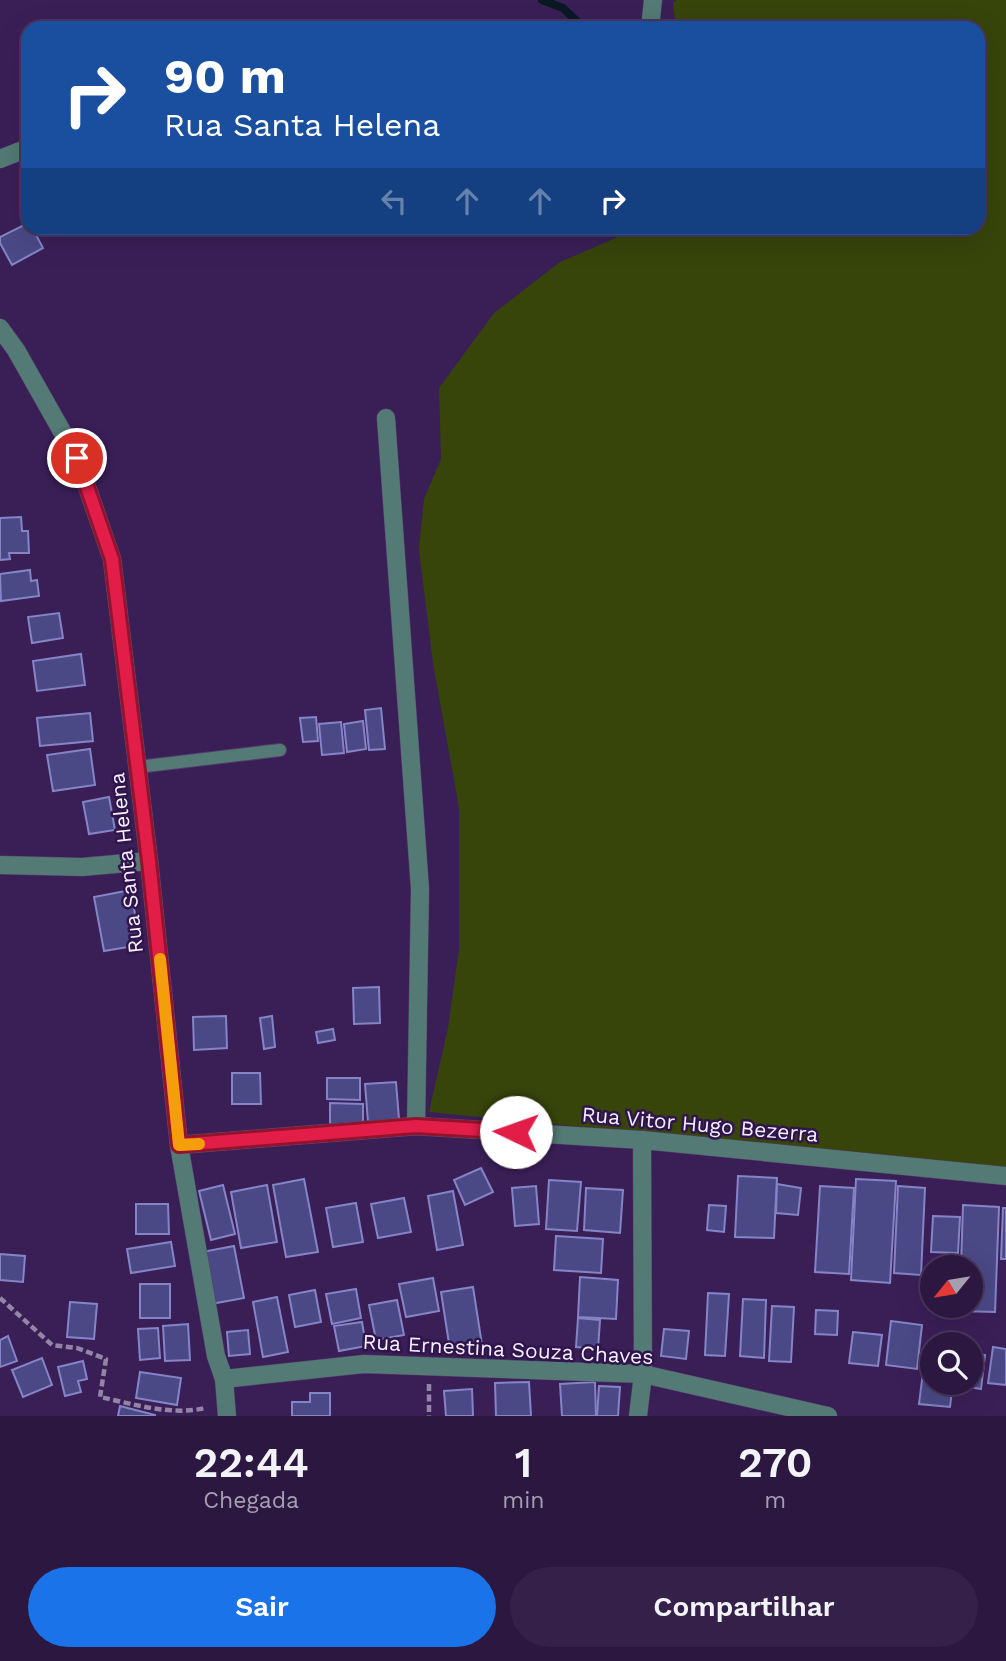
<!DOCTYPE html>
<html lang="pt">
<head>
<meta charset="utf-8">
<style>
	:root { --surface:#2c1741; --page:#342048; --text:#f1f3f6; --muted:#a69fb1; --line:#48365a; --accent:#1a73e8 }
	body { margin:0; font-family:"Work Sans",sans-serif; background:var(--page); color:var(--text); height:100vh; display:flex; flex-direction:column; font-size:26px; white-space:nowrap }
	* { box-sizing:border-box; margin:0 }
	p { font-size:23px; color:var(--muted) }
	.icon { flex:none; width:38px; height:38px; fill:none; stroke:currentColor; stroke-width:2; stroke-linecap:round; stroke-linejoin:round }
	.map { position:relative; height:1416px; overflow:hidden }
	.sheet { display:flex; flex-direction:column; background:var(--surface); flex:1 }
	.sheet>* { flex:none }
	.guide { position:absolute; left:21px; top:21px; width:964px; height:214px; border-radius:21px; box-shadow:0 7px 28px #0002,0 0 0 2px var(--line); background:#1a4fa0; color:#fff; overflow:hidden }
	.needle { width:46px; rotate:240deg }
	.tools { position:absolute; left:920px; top:1255px; display:grid; gap:14px }
	.tools a { display:grid; place-items:center; width:63px; height:63px; border-radius:50%; background:var(--surface); box-shadow:0 7px 28px #0002,0 0 0 2px var(--line); font-size:35px }
	.pin { position:absolute; display:grid; place-items:center; width:60px; height:60px; color:#fff; margin:-30px; border:4px solid #fff; border-radius:50%; box-shadow:0 2px 7px #0007 }
	.me { position:absolute; width:77px; margin:-38px; rotate:273deg; stroke-linejoin:round; filter:drop-shadow(0 0 5px #0008) }
	.turn { display:flex; align-items:center; gap:24px; height:147px; padding:0 28px; font-size:32px }
	.turn .icon { width:91px; height:91px; stroke-width:2.5 }
	.turn b { display:block; font-size:49px; line-height:60px }
	.lanes { display:flex; align-items:center; height:66px; padding:0 28px; background:#0003; justify-content:center; gap:35px; direction:ltr }
	.lanes .off { opacity:.35 }
	.eta { display:flex; justify-content:space-evenly; align-items:center; height:119px; text-align:center }
	.eta b { font-size:42px; font-weight:600; line-height:49px }
	.button { display:flex; gap:14px; margin-top:auto; padding:14px 28px }
	.button a { flex:1; height:80px; border-radius:42px; background:var(--accent); color:#fff; font-size:28px; font-weight:600; line-height:80px; text-align:center }
	.button a+a { background:var(--page); color:var(--text) }
	.map>svg:first-child { display:block }
	.green { fill:#37450b }
	.lines { fill:none; stroke-linecap:round; stroke-linejoin:round }
	.stream { stroke:#091924; stroke-width:8 }
	.building { fill:#4a4986; stroke:#8484c7; stroke-width:2 }
	.lane-casing { stroke:#543c6e; stroke-width:14 }
	.street-casing { stroke:#543c6e; stroke-width:19 }
	.path { stroke:#9484a7; stroke-width:4.5; stroke-dasharray:7 3.5; stroke-linecap:butt }
	.lane { stroke:#537a74; stroke-width:12 }
	.street { stroke:#537a74; stroke-width:18 }
	.route-casing { stroke:#92132f; stroke-width:18 }
	.route { stroke:#e11d48; stroke-width:12 }
	.slow { stroke:#f59e0b; stroke-width:12 }
	.labels { text-anchor:middle; dominant-baseline:central; stroke-width:5; stroke-linejoin:round; paint-order:stroke }
	.street-label { font-size:21px; fill:#f4effd; stroke:#30144c }
</style>
</head>
<body>
<div class="map">
<svg width="1006" height="1416" viewBox="0 0 1006 1416">
	<rect width="100%" height="100%" fill="#3a1f57"/>
	<polygon class="green" points="677,0 1006,0 1006,1169 429,1112 448,1028 459,949 459,808 433,663 419,550 424,499 441,459 439,388 494,313 560,262 639,228 978,228 978,28 676,28 673,3"/>
	<g class="lines">
		<polyline class="stream" points="542,0 563,8 584,28"/>
	</g>
	<g class="building">
		<polygon points="28,223 28,228 45,228 35,233 43,248 12,265 0,243 0,237"/>
		<polygon points="21,517 22,531 28,531 29,553 9,553 10,559 0,560 0,518"/>
		<polygon points="30,570 31,581 37,580 39,596 1,601 0,574"/>
		<polygon points="59,613 63,638 32,643 28,617"/>
		<polygon points="81,654 85,685 37,691 33,661"/>
		<polygon points="381,708 385,749 369,750 365,710"/>
		<polygon points="90,713 93,741 40,746 37,718"/>
		<polygon points="316,717 318,741 303,742 300,718"/>
		<polygon points="363,721 366,749 347,752 344,724"/>
		<polygon points="341,722 344,753 322,755 319,724"/>
		<polygon points="90,749 95,785 53,791 47,755"/>
		<polygon points="109,797 115,830 89,834 83,802"/>
		<polygon points="131,890 140,945 104,951 94,897"/>
		<polygon points="379,987 380,1023 354,1024 353,988"/>
		<polygon points="226,1016 227,1048 194,1050 193,1017"/>
		<polygon points="272,1016 275,1047 264,1049 260,1018"/>
		<polygon points="333,1029 335,1040 318,1043 316,1032"/>
		<polygon points="232,1073 260,1073 261,1104 232,1104"/>
		<polygon points="327,1078 360,1078 360,1100 327,1099"/>
		<polygon points="396,1082 399,1119 368,1122 365,1084"/>
		<polygon points="330,1103 363,1104 363,1129 330,1129"/>
		<polygon points="481,1168 493,1192 465,1205 454,1180"/>
		<polygon points="738,1176 777,1178 774,1238 735,1237"/>
		<polygon points="304,1179 318,1252 286,1257 273,1185"/>
		<polygon points="856,1179 896,1181 890,1283 851,1280"/>
		<polygon points="549,1180 581,1182 577,1231 546,1229"/>
		<polygon points="777,1184 801,1188 798,1215 776,1213"/>
		<polygon points="223,1185 235,1234 211,1240 199,1191"/>
		<polygon points="267,1185 277,1242 241,1248 231,1192"/>
		<polygon points="536,1186 539,1224 515,1226 512,1188"/>
		<polygon points="820,1186 854,1188 849,1274 815,1272"/>
		<polygon points="898,1186 925,1188 921,1275 894,1273"/>
		<polygon points="586,1188 623,1190 620,1233 584,1230"/>
		<polygon points="453,1191 463,1245 437,1250 428,1196"/>
		<polygon points="404,1198 411,1232 378,1238 371,1204"/>
		<polygon points="356,1203 363,1242 333,1247 326,1208"/>
		<polygon points="136,1204 168,1204 169,1234 136,1234"/>
		<polygon points="709,1205 726,1206 724,1232 707,1230"/>
		<polygon points="963,1205 999,1207 995,1312 959,1311 959,1306 971,1306 971,1267 961,1267"/>
		<polygon points="1003,1208 1006,1208 1006,1259 1001,1259"/>
		<polygon points="933,1216 960,1217 958,1253 931,1252"/>
		<polygon points="556,1236 603,1239 601,1273 554,1270"/>
		<polygon points="171,1242 175,1266 131,1273 127,1249"/>
		<polygon points="234,1246 244,1298 211,1304 202,1252"/>
		<polygon points="0,1254 25,1256 23,1282 0,1280"/>
		<polygon points="580,1277 618,1280 616,1319 578,1317"/>
		<polygon points="433,1278 439,1311 406,1317 399,1284"/>
		<rect x="140" y="1284" width="30" height="34"/>
		<polygon points="473,1287 482,1345 450,1350 441,1292"/>
		<polygon points="356,1289 361,1318 332,1324 326,1294"/>
		<polygon points="315,1290 321,1322 295,1327 289,1295"/>
		<polygon points="708,1293 729,1294 725,1356 705,1355"/>
		<polygon points="277,1297 288,1352 263,1357 253,1302"/>
		<polygon points="743,1299 766,1300 764,1358 740,1356"/>
		<polygon points="397,1300 404,1335 376,1340 369,1305"/>
		<polygon points="70,1302 97,1304 94,1339 67,1337"/>
		<polygon points="772,1306 794,1307 791,1362 769,1361"/>
		<polygon points="816,1310 838,1311 837,1335 815,1334"/>
		<polygon points="578,1318 600,1320 598,1349 576,1347"/>
		<polygon points="891,1321 922,1325 917,1369 886,1365"/>
		<polygon points="362,1322 366,1346 339,1351 334,1326"/>
		<polygon points="188,1324 190,1360 165,1361 163,1326"/>
		<polygon points="158,1328 160,1358 140,1360 138,1329"/>
		<polygon points="664,1329 689,1331 686,1359 661,1356"/>
		<polygon points="248,1330 250,1354 229,1356 227,1332"/>
		<polygon points="853,1332 882,1335 878,1366 849,1363"/>
		<polygon points="8,1336 17,1361 0,1367 0,1340"/>
		<polygon points="993,1347 1006,1349 1006,1385 988,1383"/>
		<polygon points="926,1348 933,1349 933,1382 953,1382 950,1407 919,1404"/>
		<polygon points="971,1353 985,1355 981,1389 963,1386 963,1382 971,1382"/>
		<polygon points="42,1358 52,1385 23,1397 12,1370"/>
		<polygon points="83,1361 87,1379 78,1381 81,1392 65,1396 58,1367"/>
		<polygon points="140,1372 181,1378 177,1405 136,1398"/>
		<polygon points="529,1382 531,1416 496,1416 495,1383"/>
		<polygon points="595,1382 596,1416 562,1416 560,1384"/>
		<polygon points="599,1386 620,1387 618,1416 597,1416"/>
		<polygon points="472,1389 473,1416 446,1416 444,1391"/>
		<polygon points="310,1393 330,1393 330,1416 292,1416 292,1402 310,1402"/>
		<polygon points="120,1406 155,1415 155,1416 118,1416"/>
	</g>
	<g class="lines">
		<defs>
			<polyline id="lane" points="138,767 280,750"/>
			<g id="street">
				<polyline points="650,28 653,0"/>
				<polyline points="0,159 28,148"/>
				<polyline points="0,328 16,350 77,458 112,559 149,861 179,1145 216,1356 224,1379 227,1416"/>
				<polyline points="386,418 420,889 416,1126"/>
				<polyline points="0,865 82,867 149,861"/>
				<polyline points="179,1145 416,1126 642,1140 1006,1176"/>
				<polyline points="224,1379 364,1364 643,1374 828,1416"/>
				<polyline points="638,1416 643,1374 642,1140"/>
			</g>
		</defs>
		<use href="#lane" class="lane-casing"/>
		<use href="#street" class="street-casing"/>
		<g class="path">
			<path d="M0,1298L52,1345L77,1348L106,1359L100,1397C133,1404 172,1416 205,1408"/>
			<polyline points="429,1384 429,1416"/>
		</g>
		<use href="#lane" class="lane"/>
		<use href="#street" class="street"/>
	</g>
	<g class="lines">
		<defs>
			<polyline id="route" points="77,458 112,559 149,861 179,1145 416,1126 516,1132"/>
		</defs>
		<use href="#route" class="route-casing"/>
		<use href="#route" class="route"/>
		<polyline class="slow" points="160,959 179,1145 199,1144"/>
	</g>
	<g class="labels">
		<g class="street-label">
			<text transform="translate(126 863) rotate(-96)">Rua Santa Helena</text>
			<text transform="translate(700 1124) rotate(5)">Rua Vitor Hugo Bezerra</text>
			<text transform="translate(508 1349) rotate(3)">Rua Ernestina Souza Chaves</text>
		</g>
	</g>
</svg>
<div class="tools">
<a><svg class="needle" viewBox="-14 -14 28 28"><path d="M0-13l5 13h-10z" fill="#e53935"/><path d="M0 13l5-13h-10z" fill="#a69fb1"/></svg></a>
<a><svg class="icon" aria-label="search" viewBox="0 0 24 24"><circle cx="10" cy="10" r="6"/><path d="M15 15l6 6"/></svg></a>
</div>
<div class="pin" style="left:77px;top:458px;background:#d93025"><svg class="icon" aria-label="arrive" viewBox="0 0 24 24"><path d="M6 21V4h12l-3 4 3 4H6"/></svg></div>
<svg class="me" style="left:516px;top:1132px" viewBox="-20 -20 40 40"><circle r="19" fill="#fff"/><path d="M0-13L10 11 0 6-10 11z" fill="#e11d48"/></svg>
<div class="guide">
<div class="turn"><svg class="icon" aria-label="right" viewBox="0 0 24 24"><path d="M7 20v-9h11M14 6l5 5-5 5"/></svg><div><b>90 m</b>Rua Santa Helena</div></div>
<div class="lanes"><svg class="icon off" aria-label="left" viewBox="0 0 24 24"><path d="M17 20v-9H6M10 6l-5 5 5 5"/></svg><svg class="icon off" aria-label="ahead" viewBox="0 0 24 24"><path d="M12 20V5M6 11l6-6 6 6"/></svg><svg class="icon off" aria-label="ahead" viewBox="0 0 24 24"><path d="M12 20V5M6 11l6-6 6 6"/></svg><svg class="icon" aria-label="right" viewBox="0 0 24 24"><path d="M7 20v-9h11M14 6l5 5-5 5"/></svg></div>
</div>
</div>
<section class="sheet">
<div class="eta">
<div><b>22:44</b><p>Chegada</p></div>
<div><b>1</b><p>min</p></div>
<div><b>270</b><p>m</p></div>
</div>
<div class="button"><a>Sair</a><a>Compartilhar</a></div>
</section>
</body>
</html>
